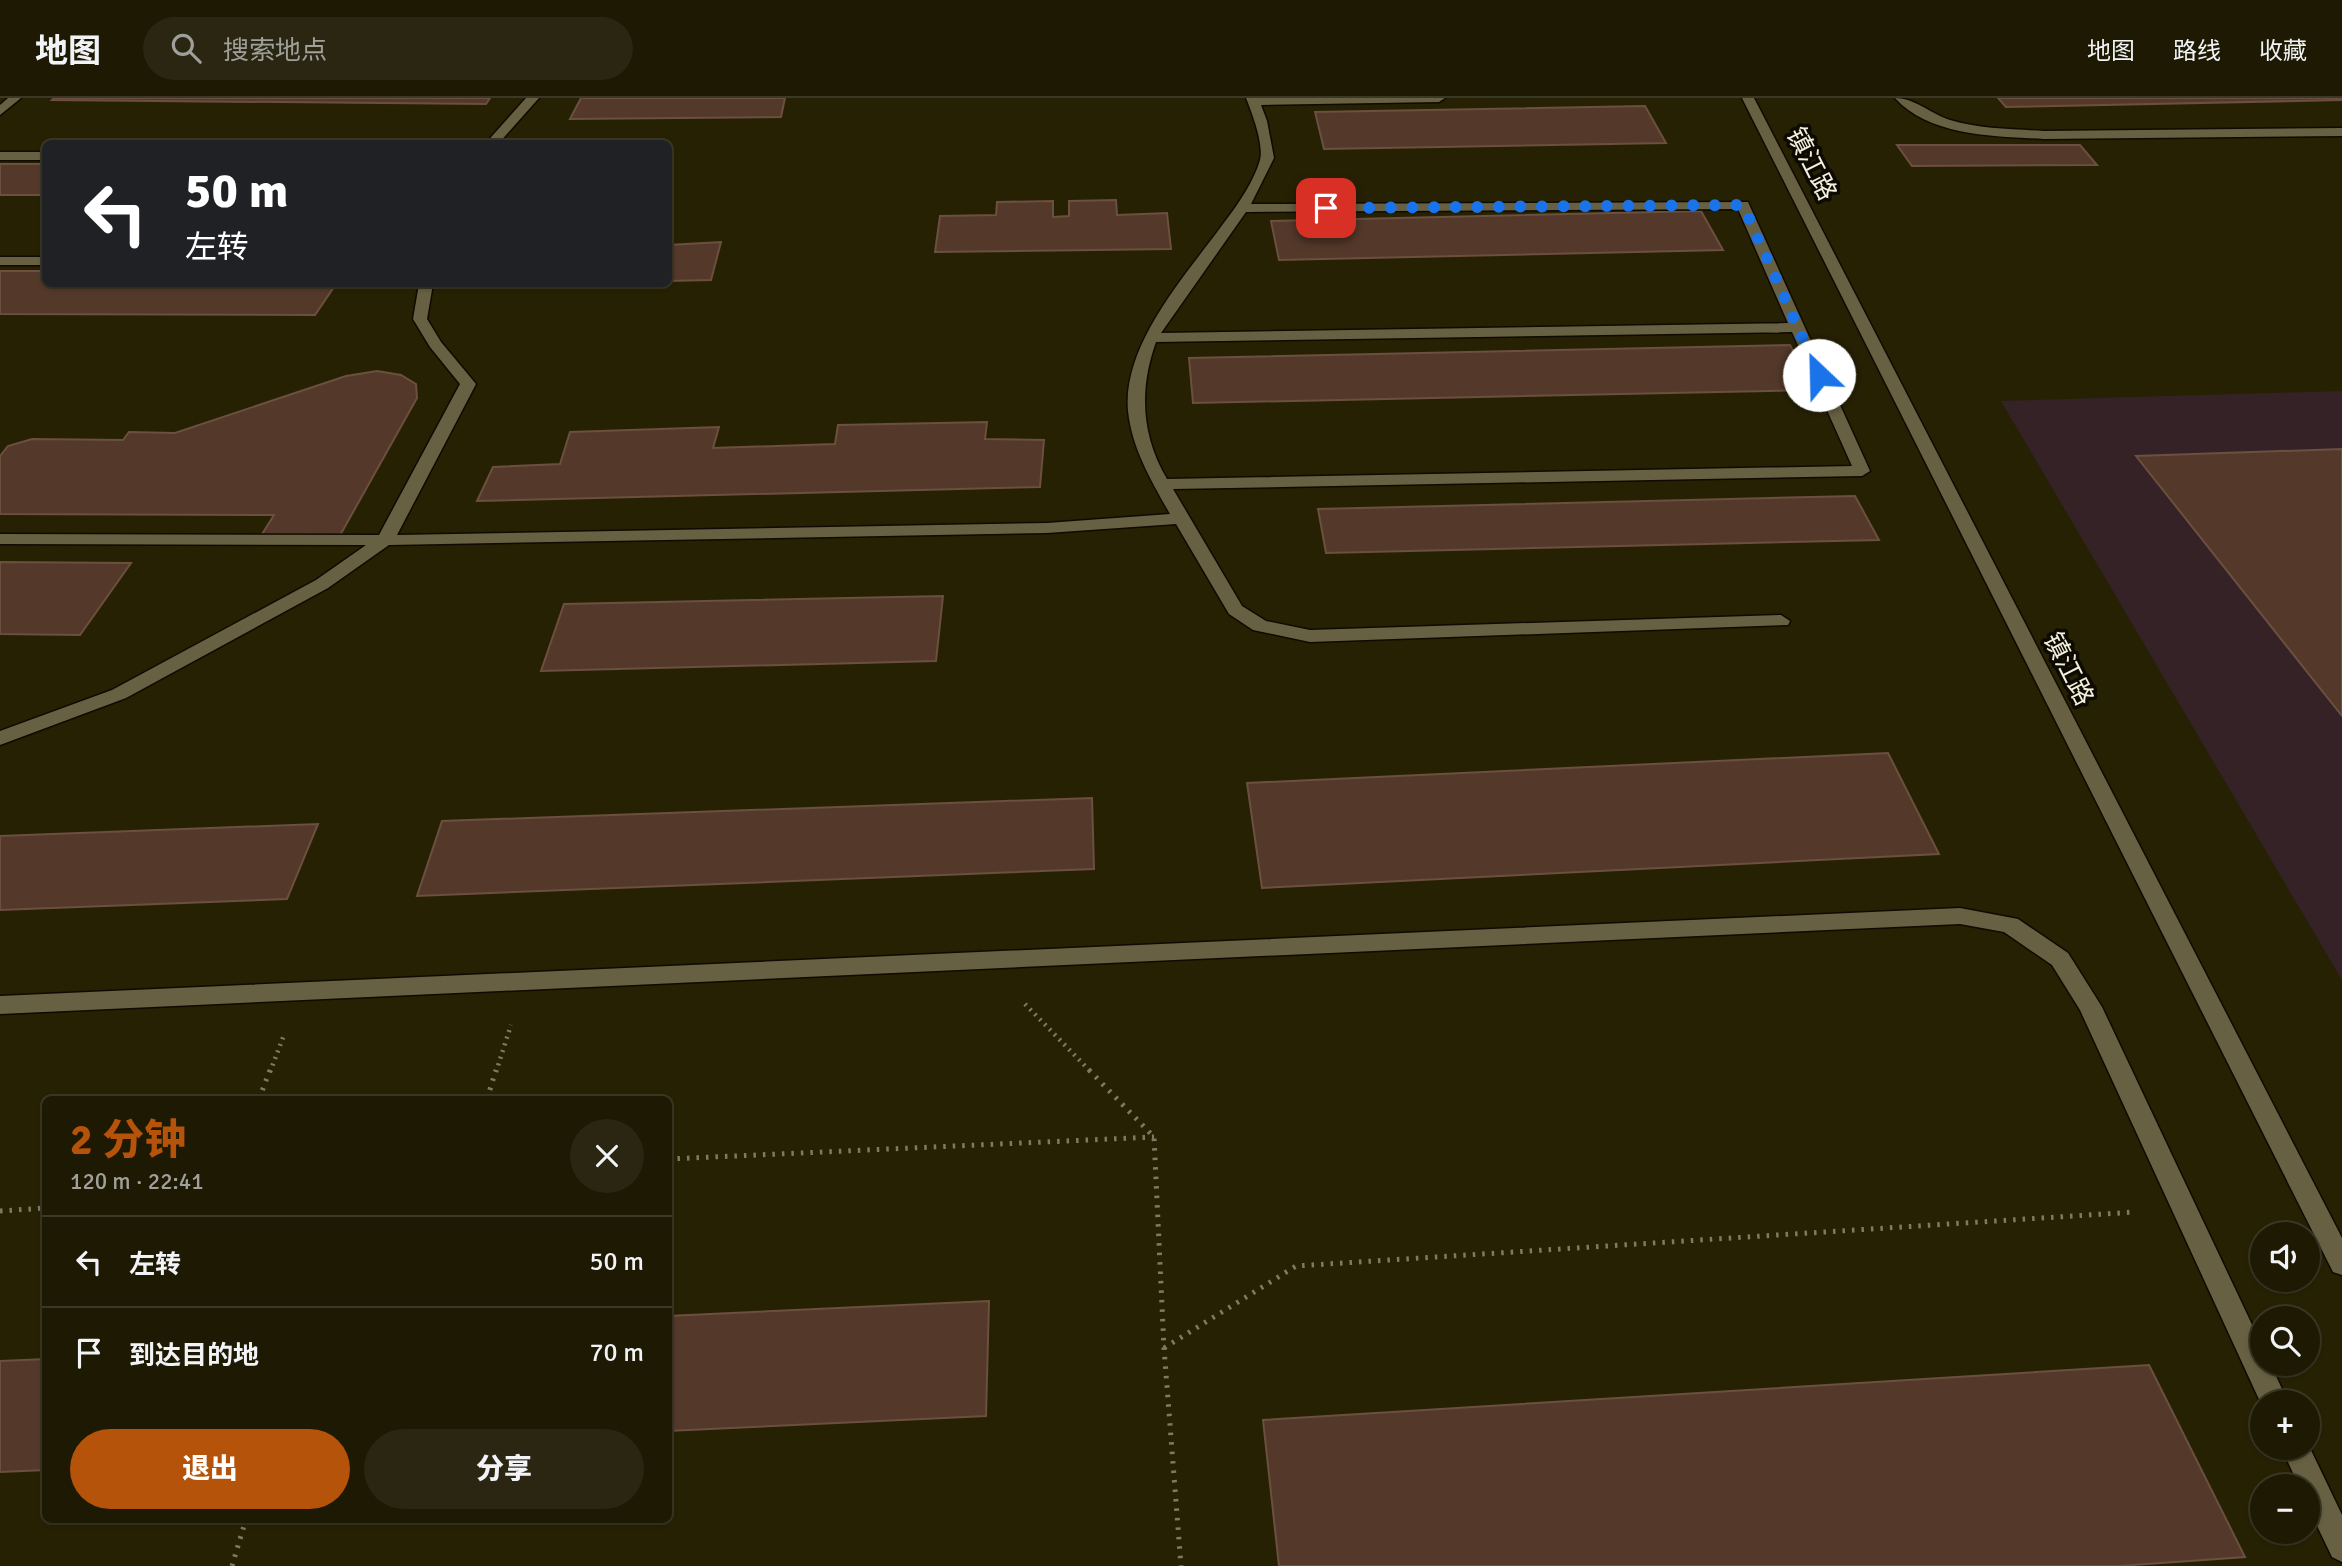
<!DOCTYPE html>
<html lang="zh">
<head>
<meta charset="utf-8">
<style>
	:root { --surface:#1d1903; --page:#2a2612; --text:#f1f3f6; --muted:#a0a09a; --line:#3b3825; --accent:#b45309 }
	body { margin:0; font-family:Signika,"Noto Sans SC",sans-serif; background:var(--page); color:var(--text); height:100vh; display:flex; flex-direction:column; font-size:26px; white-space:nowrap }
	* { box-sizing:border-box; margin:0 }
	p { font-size:23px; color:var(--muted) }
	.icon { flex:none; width:38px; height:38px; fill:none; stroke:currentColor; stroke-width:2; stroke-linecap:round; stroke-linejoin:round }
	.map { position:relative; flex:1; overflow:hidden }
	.details { position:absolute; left:42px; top:998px; width:630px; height:427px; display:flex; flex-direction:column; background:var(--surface); border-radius:10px; box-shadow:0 2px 5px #0004,0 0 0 2px var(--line) }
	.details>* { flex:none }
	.hud { position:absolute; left:42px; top:42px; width:630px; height:147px; border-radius:10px; box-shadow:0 2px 5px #0004,0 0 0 2px var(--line); background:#202124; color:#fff; overflow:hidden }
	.controls { position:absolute; left:2250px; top:1124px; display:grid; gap:14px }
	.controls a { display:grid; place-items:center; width:70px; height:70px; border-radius:50%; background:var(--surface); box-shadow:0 2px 5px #0004,0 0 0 2px var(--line); font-size:35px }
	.pin { position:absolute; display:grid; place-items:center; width:60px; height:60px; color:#fff; margin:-30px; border-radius:14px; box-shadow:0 4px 10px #0006 }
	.me { position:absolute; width:77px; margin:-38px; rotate:336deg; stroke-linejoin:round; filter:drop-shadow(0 0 5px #0008) }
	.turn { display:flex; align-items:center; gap:24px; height:147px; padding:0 28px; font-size:32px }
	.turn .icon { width:91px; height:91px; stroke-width:2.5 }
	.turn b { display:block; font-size:49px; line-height:60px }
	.round { display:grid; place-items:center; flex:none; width:74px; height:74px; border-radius:37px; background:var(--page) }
	.summary { display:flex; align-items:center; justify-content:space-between; height:119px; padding:0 28px }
	h1 { font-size:42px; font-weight:800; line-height:52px; color:var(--accent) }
	.button { display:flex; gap:14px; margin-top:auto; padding:14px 28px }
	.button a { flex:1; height:80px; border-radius:42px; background:var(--accent); color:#fff; font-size:28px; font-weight:800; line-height:80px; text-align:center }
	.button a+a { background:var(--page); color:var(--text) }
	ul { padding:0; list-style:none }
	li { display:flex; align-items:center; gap:21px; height:91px; padding:0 28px; border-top:2px solid var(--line) }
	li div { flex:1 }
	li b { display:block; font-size:26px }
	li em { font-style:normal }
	header { display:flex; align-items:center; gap:42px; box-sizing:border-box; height:98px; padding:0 35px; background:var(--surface); border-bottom:2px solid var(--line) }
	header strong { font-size:33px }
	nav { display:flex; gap:38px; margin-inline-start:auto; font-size:24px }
	.search { width:490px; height:63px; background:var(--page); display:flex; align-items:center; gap:18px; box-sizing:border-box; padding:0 24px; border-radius:38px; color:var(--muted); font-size:26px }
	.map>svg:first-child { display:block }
	.industrial { fill:#352227 }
	.building { fill:#54392a; stroke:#6b4f3f; stroke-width:2 }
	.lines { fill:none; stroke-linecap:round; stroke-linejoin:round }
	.service-casing { stroke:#100a00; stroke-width:3 }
	.tertiary-casing { stroke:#100a00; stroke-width:3 }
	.path-far1 { stroke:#7f7a62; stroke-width:4.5; stroke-dasharray:2 5; stroke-linecap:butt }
	.path { stroke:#7f7a62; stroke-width:5; stroke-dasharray:2.5 7; stroke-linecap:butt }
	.service { fill:#676042; fill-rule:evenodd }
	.tertiary { fill:#676042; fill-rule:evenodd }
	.route { stroke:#1a73e8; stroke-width:12; stroke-dasharray:0 21.6 }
	.labels { text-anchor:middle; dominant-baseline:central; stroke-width:7; stroke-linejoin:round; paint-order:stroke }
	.street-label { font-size:26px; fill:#f4f0df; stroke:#0d0a02 }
</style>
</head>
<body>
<header>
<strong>地图</strong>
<div class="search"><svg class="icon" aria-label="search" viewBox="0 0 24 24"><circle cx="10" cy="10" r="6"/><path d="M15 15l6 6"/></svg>搜索地点</div>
<nav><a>地图</a><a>路线</a><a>收藏</a></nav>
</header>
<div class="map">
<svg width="2342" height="1468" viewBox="0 0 2342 1468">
	<rect width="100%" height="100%" fill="#272104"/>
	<polygon class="industrial" points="2342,293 2342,882 2001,303"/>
	<g class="building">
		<polygon points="54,0 490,0 486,6 52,2"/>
		<polygon points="581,0 785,0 781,19 570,21"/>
		<polygon points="1998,0 2342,0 2342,2 2006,9"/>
		<polygon points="1645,8 1666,45 1324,51 1315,14"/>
		<polygon points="1897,47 2080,47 2097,67 1912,68"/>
		<rect x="0" y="66" width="46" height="31"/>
		<polygon points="1116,102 1117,117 1167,115 1171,151 935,154 940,118 996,117 997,104 1053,103 1053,119 1069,118 1069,103"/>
		<polygon points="1701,113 1723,152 1279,162 1271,123"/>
		<polygon points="721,144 711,182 668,183 668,147"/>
		<polygon points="0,173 46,173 46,186 336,186 315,217 0,216"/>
		<polygon points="1790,247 1814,292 1193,305 1189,260"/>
		<polygon points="377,273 401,277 416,286 417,300 338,441 259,441 274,417 0,416 0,358 8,348 32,341 123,342 129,334 175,335 346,278"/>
		<polygon points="987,324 985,341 1044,342 1040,389 477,403 493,369 560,366 570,334 719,329 713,350 835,346 838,327"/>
		<polygon points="2342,351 2342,618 2136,358"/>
		<polygon points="1855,398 1879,442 1326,455 1318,411"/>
		<polygon points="0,464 131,465 80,537 0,536"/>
		<polygon points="943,498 936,563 541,573 564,506"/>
		<polygon points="1888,655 1939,756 1262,790 1247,685"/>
		<polygon points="1092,700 1094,771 417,798 442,723"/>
		<polygon points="318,726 287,801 0,812 0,738"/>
		<polygon points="989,1203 986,1318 668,1333 668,1218"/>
		<polygon points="46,1261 46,1372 0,1374 0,1263"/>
		<polygon points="2149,1267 2245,1459 2119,1468 1279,1468 1263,1322"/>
	</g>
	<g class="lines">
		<defs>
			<g id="service">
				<polygon points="8,0 21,0 0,17 0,7"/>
				<polygon points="526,0 539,0 498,46 485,46"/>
				<path d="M1246,0H1445L1439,4L1261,7L1267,23L1274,60L1251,106L1748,104L1870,373L1862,378L1173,391L1242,508L1266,523L1310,532L1781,517L1790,523L1788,527L1310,544L1253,532L1229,516L1176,426L1047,435L389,447L328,490L126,600L0,647V633L112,592L316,482L366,447L0,446V436L379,437L460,286L430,249L413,221L419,186H433L427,221L441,244L476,286L397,437L1047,425L1170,416C1152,384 1132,351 1128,313C1122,245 1188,175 1226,122C1239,105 1254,83 1260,62C1264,46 1252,15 1246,0ZM1738,111L1788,225L1161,235L1246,114ZM1792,234L1852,368L1167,381C1141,337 1139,291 1156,244Z"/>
				<path d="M1895,0C1915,0 1931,16 1950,22C1980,31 2013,31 2044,33L2342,30V38L2044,41C1996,38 1930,39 1895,0Z"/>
				<rect x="0" y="54" width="46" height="8"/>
				<rect x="0" y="159" width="46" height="8"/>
				<polygon points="1960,810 2018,821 2068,855 2102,909 2263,1250 2263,1265 2270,1265 2288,1304 2263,1304 2263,1310 2080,912 2052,867 2004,834 1960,826 0,916 0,898"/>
				<polygon points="2308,1346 2342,1417 2342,1464 2332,1459 2308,1409 2308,1388 2299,1388 2281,1349 2308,1349"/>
			</g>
			<polygon id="tertiary" points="1742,0 1754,0 2342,1140 2342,1177 2333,1174"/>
		</defs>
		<use href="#service" class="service-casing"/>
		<use href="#tertiary" class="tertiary-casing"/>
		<g class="path-far1">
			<polyline points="1025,906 1091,974"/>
			<polyline points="270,974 284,937"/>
			<polyline points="496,974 511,927"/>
		</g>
		<g class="path">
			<polyline points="1089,972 1154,1039 1164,1250 1181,1468"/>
			<polyline points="259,1001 270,972"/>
			<polyline points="487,1001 496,972"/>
			<polyline points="668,1061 1154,1039"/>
			<polyline points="0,1113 46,1110"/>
			<polyline points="1164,1250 1296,1168 2135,1114"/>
			<polyline points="232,1468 246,1421"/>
		</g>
		<use href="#service" class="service"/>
		<use href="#tertiary" class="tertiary"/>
	</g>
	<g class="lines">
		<polyline class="route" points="1326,110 1743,107 1819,277"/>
	</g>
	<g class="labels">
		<g class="street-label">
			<text transform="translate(1811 66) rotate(63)">镇江路</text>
			<text transform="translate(2068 571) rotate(63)">镇江路</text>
		</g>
	</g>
</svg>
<div class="controls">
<a><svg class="icon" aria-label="sound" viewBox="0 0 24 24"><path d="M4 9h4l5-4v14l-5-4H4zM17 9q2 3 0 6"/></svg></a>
<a><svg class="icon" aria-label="search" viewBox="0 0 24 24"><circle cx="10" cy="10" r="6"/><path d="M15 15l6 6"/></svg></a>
<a>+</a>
<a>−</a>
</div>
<div class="pin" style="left:1326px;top:110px;background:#d93025"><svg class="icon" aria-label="arrive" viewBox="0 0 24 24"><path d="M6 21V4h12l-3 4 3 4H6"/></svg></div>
<svg class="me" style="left:1819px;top:277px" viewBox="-20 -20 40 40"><circle r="19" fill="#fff"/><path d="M0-13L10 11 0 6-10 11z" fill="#1a73e8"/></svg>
<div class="hud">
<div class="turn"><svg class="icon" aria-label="left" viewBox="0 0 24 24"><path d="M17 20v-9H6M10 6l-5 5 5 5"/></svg><div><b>50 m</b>左转</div></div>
</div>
<section class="details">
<div class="summary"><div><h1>2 分钟</h1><p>120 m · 22:41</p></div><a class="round"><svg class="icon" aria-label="close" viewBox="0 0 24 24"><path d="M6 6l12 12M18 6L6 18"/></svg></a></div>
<ul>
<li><svg class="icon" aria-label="left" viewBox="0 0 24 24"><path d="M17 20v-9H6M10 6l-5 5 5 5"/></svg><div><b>左转</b></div><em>50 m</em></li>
<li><svg class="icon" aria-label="arrive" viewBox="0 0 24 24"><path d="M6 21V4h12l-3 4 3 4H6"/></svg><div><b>到达目的地</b></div><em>70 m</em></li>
</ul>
<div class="button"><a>退出</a><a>分享</a></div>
</section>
</div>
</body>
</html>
